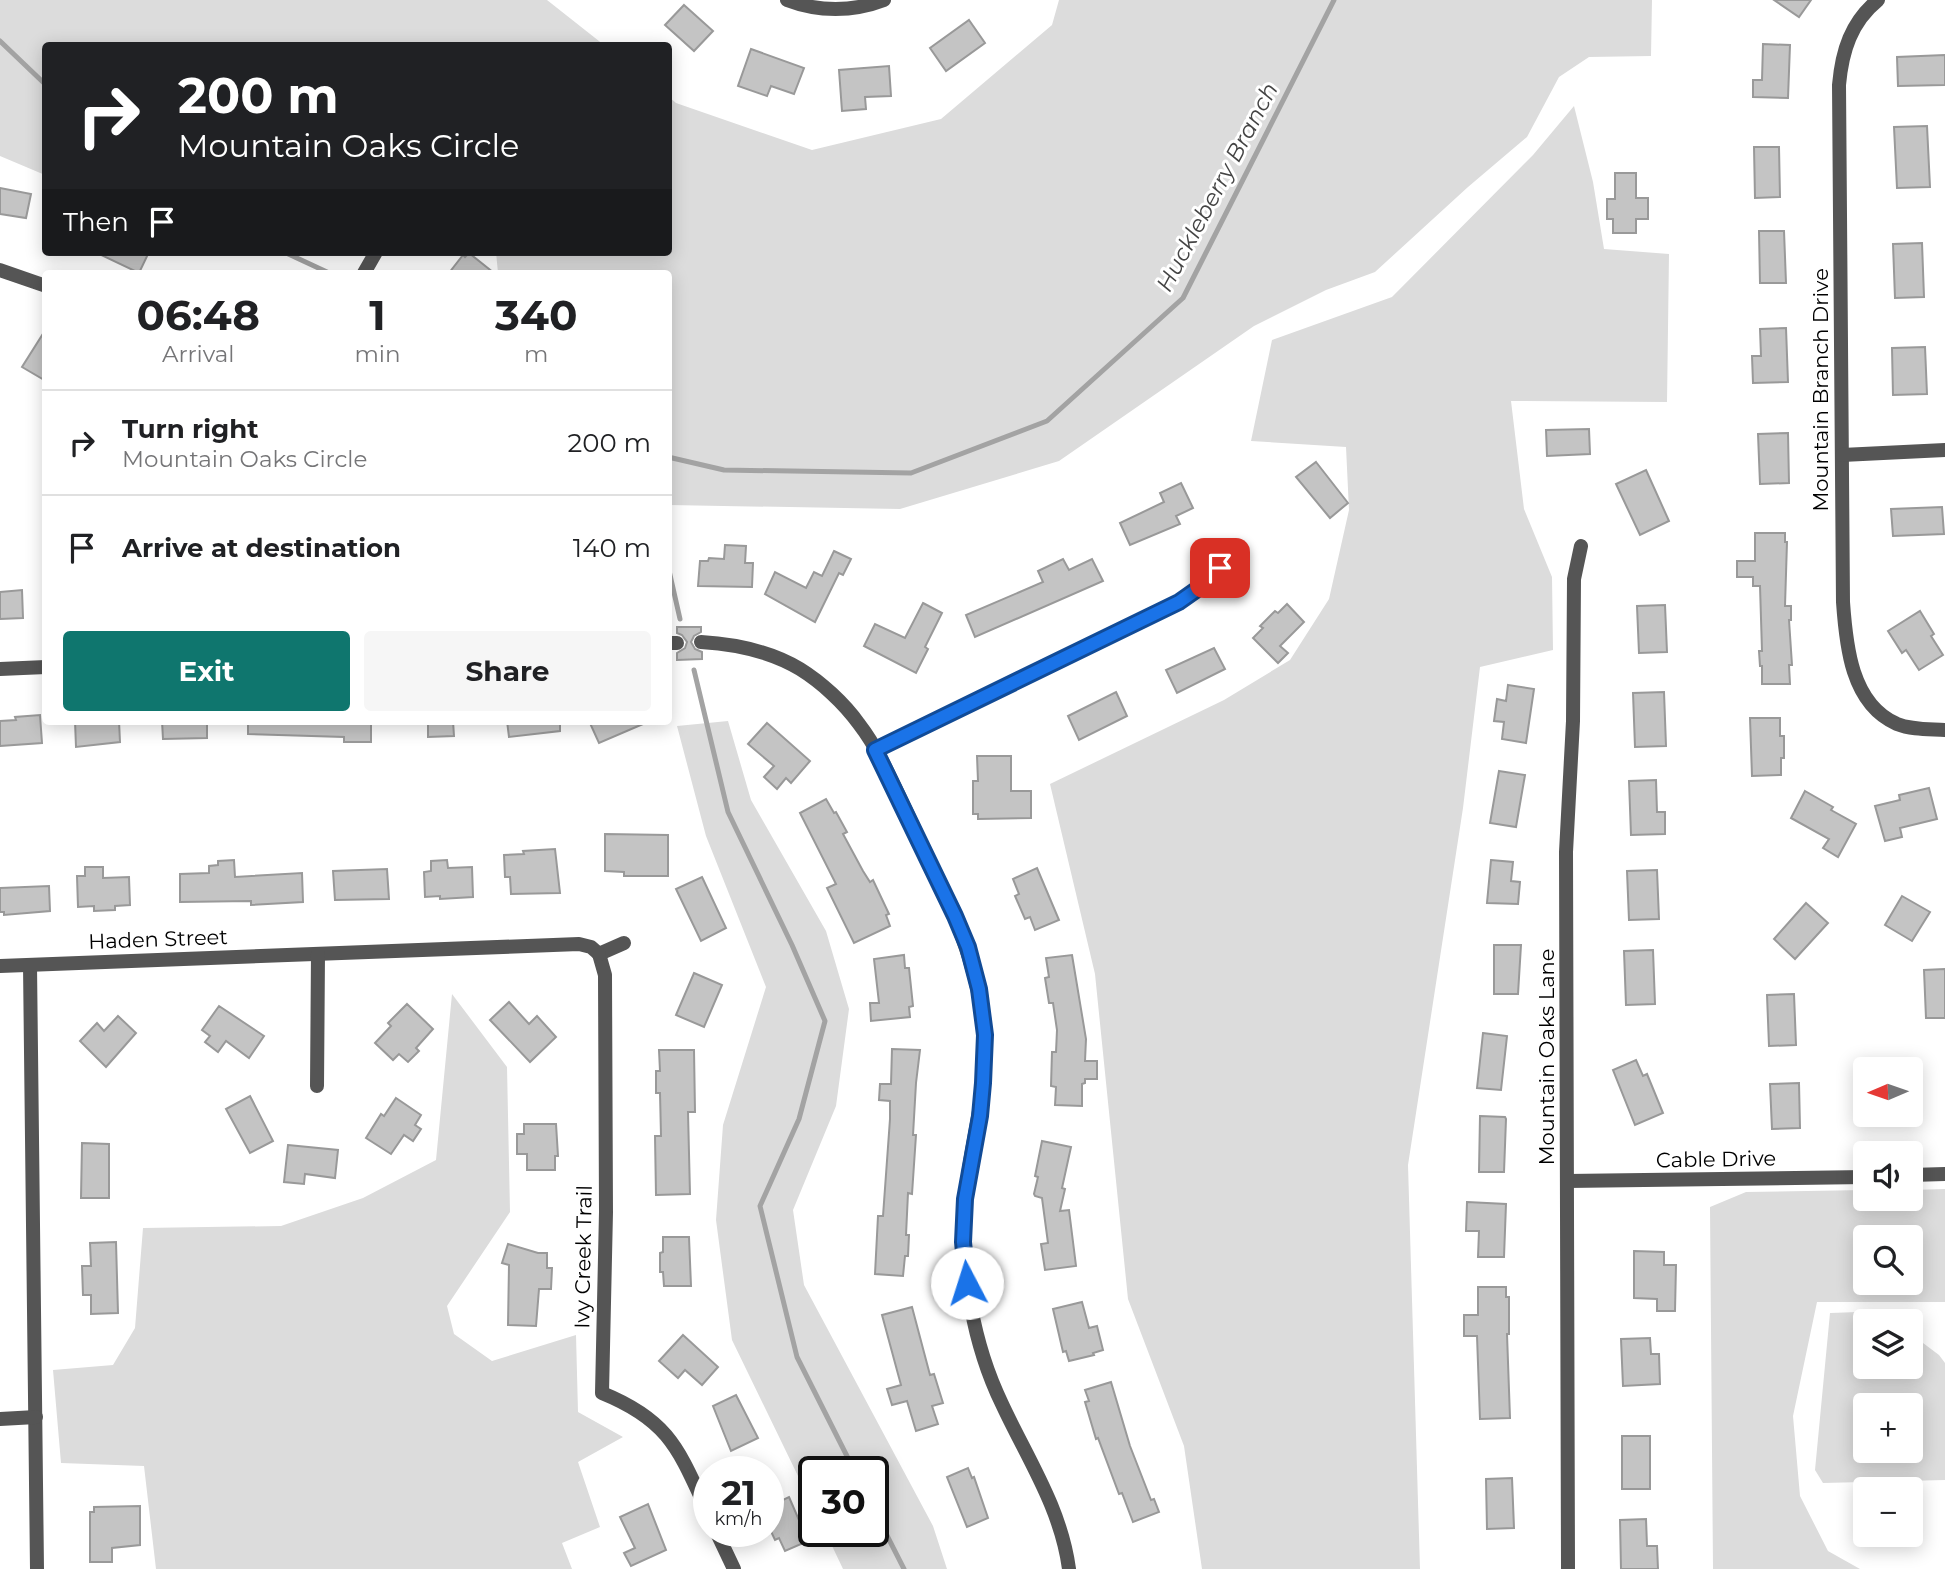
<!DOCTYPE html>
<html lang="en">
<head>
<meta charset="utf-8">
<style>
	:root { --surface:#fff; --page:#f6f6f6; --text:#202124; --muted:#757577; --line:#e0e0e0; --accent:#0f766e }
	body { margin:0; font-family:Montserrat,sans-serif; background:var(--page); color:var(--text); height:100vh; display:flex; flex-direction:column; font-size:26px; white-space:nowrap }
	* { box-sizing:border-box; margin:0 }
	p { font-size:23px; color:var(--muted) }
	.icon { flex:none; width:38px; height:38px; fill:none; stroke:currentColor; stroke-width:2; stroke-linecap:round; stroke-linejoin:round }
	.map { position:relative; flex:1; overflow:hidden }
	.sheet { position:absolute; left:42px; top:270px; width:630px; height:455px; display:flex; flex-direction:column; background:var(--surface); border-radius:7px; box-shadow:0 4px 18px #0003 }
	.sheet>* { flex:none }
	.hud { position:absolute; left:42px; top:42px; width:630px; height:214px; border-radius:7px; box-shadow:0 4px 18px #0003; background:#202124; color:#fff; overflow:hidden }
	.needle { width:46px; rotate:268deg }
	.tools { position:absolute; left:1853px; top:1057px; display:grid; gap:14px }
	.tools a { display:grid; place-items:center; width:70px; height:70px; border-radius:7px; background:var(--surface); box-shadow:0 4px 18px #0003; font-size:35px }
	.speed { position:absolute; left:693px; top:1456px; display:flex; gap:14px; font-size:35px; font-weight:700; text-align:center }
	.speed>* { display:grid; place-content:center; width:91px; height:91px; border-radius:50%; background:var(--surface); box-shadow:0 4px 18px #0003; line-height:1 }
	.speed small { font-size:18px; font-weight:400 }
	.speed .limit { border:4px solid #111; border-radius:10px; background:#fff; color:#111 }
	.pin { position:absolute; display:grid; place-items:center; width:60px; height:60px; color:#fff; margin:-30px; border-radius:14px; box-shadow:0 4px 10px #0006 }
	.me { position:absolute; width:77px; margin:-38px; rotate:355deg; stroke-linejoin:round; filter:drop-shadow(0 0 5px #0008) }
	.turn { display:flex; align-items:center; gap:24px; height:147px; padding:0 21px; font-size:32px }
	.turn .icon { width:91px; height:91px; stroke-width:2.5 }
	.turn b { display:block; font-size:49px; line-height:60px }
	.then { display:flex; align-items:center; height:66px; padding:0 21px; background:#0003; gap:14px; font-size:26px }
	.eta { display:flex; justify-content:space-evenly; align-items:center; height:119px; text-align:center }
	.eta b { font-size:42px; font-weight:700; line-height:49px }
	.cta { display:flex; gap:14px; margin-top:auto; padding:14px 21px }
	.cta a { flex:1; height:80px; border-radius:7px; background:var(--accent); color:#fff; font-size:28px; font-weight:700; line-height:80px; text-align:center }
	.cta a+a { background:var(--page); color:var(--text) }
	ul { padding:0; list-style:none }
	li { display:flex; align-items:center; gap:21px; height:105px; padding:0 21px; border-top:2px solid var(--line) }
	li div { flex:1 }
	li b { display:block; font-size:26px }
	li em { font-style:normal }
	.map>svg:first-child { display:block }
	.green { fill:#dcdcdc; fill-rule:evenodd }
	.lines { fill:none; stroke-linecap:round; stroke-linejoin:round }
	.stream { stroke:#a3a3a3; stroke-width:5 }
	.building { fill:#c4c4c4; stroke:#999; stroke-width:2 }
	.street { stroke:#555; stroke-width:14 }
	.route-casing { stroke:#114b97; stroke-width:18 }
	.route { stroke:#1a73e8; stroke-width:12 }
	.labels { text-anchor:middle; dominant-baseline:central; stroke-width:6; stroke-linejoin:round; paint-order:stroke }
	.street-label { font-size:21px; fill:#000; stroke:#fff }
	.water-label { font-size:23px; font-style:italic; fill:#444; stroke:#fff }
</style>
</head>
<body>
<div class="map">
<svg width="1945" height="1569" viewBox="0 0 1945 1569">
	<rect width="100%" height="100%" fill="#fff"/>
	<g class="green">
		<polygon points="0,0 547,0 604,45 46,46 45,175 0,156"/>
		<polygon points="1059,0 1652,0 1651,56 1589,57 1559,77 1527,137 1468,187 1375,272 1326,290 1254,326 1059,461 900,509 669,505 668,273 498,273 496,252 668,252 669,97 676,103 812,150 941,119 1052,25"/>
		<polygon points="1574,106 1593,182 1604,249 1669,254 1667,402 1511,401 1524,509 1552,577 1553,650 1480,667 1463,808 1408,1165 1420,1569 1202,1569 1184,1446 1128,1299 1095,974 1050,784 1224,700 1290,660 1329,599 1349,510 1346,447 1251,441 1272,340 1392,297 1533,155"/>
		<polygon points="728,721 751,800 826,931 849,1009 836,1106 793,1210 804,1285 933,1526 947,1569 843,1569 825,1531 873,1531 873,1472 814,1472 814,1509 732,1340 716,1220 723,1125 766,987 706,836 677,726"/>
		<polygon points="452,994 507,1067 510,1212 447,1306 454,1334 492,1361 576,1335 578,1412 623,1437 578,1462 600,1527 562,1543 572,1569 156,1569 144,1466 61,1463 53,1370 113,1365 135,1328 143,1228 281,1226 363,1198 436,1160"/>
		<path d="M1945,1189V1302H1817L1793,1416L1800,1496L1828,1551L1860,1569H1713L1710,1207L1746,1192L1865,1190L1866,1199H1911V1190ZM1866,1237H1911V1283H1866Z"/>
		<path d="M1858,1312L1884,1321H1866V1367H1911V1334L1939,1355L1945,1363V1480L1823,1483L1815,1470L1830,1313ZM1866,1405H1911V1451H1866Z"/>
	</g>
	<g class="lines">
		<g class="stream">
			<polyline points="0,41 46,85"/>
			<polyline points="284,252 327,272"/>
			<polyline points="668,457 724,470 911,473 1047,421 1183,298 1334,0"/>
			<polyline points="668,566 680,619"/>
			<polyline points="694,670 728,812 792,945 825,1021 799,1119 760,1206 797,1357 855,1472"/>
			<polyline points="873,1508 904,1569"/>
		</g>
	</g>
	<g class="building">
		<polygon points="1774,0 1811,0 1799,17"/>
		<polygon points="684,5 713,31 694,51 665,25"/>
		<polygon points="969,20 985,43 946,71 930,48"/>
		<polygon points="1763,44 1790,45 1788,98 1753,97 1753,80 1762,80"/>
		<polygon points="751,49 804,68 794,94 771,86 767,96 738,86"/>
		<polygon points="1945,55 1945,85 1898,86 1897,57"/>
		<polygon points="889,66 891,96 865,97 866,109 842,111 839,70"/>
		<polygon points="1927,126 1930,187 1897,188 1894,127"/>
		<polygon points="1754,147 1779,147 1780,197 1755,198"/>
		<polygon points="1615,173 1636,173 1636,198 1648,198 1648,219 1636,219 1636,233 1613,233 1613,219 1607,219 1607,199 1615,199"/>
		<polygon points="0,188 31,194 26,218 0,214"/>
		<polygon points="1759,231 1784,231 1786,283 1760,283"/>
		<polygon points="1922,243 1924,297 1895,298 1893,244"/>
		<polygon points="95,252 149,252 139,273"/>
		<polygon points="469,253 494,273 449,273 463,255 465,257"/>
		<polygon points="1786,328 1788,382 1753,383 1752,356 1761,356 1760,329"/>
		<polygon points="46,329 46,381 22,367"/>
		<polygon points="1925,347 1927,394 1893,395 1892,348"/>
		<polygon points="1589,429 1590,454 1547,456 1546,430"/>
		<polygon points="1788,433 1789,483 1760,484 1758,434"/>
		<polygon points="1316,462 1348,503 1330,518 1296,477"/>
		<polygon points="1646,470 1669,521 1640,535 1616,484"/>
		<polygon points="1181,483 1193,508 1176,516 1180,524 1130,545 1120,523 1164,502 1160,493"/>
		<polygon points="1942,507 1944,534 1893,536 1891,509"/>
		<polygon points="1755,533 1785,533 1785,542 1787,542 1785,606 1791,606 1791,620 1789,620 1792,665 1789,665 1790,684 1762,684 1762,666 1760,666 1759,651 1762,651 1760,586 1753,586 1753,577 1737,577 1737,561 1755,561"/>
		<polygon points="725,545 746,546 745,563 753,563 752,587 698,586 700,561 708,561 709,558 724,559"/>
		<polygon points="834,551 851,559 843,575 839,573 815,622 765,594 775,572 806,588 814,572 822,576"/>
		<polygon points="1063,559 1069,570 1092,559 1103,581 975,637 966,615 1043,582 1038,571"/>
		<polygon points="22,590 23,618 0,619 0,592"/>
		<polygon points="923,603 942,613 925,647 928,649 916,673 864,646 875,624 905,638"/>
		<polygon points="1287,604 1304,622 1280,646 1288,653 1278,663 1253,638 1263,628 1260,626 1275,611 1278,613"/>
		<polygon points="1665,605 1667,652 1639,653 1637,606"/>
		<polygon points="1920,611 1934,634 1931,636 1943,655 1919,670 1906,650 1902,653 1888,631"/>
		<polygon points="677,627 701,627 701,632 694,636 691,642 695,649 702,652 702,659 677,660 677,653 685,648 687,642 682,635 677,633"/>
		<polygon points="1214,648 1225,669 1177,693 1166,670"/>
		<polygon points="1508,685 1534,689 1526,743 1502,739 1504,722 1494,721 1497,699 1506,701"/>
		<polygon points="1116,692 1127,716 1079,740 1068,716"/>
		<polygon points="1664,692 1666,746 1635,747 1633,693"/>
		<polygon points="40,715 42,743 0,746 0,721 16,720 15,717"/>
		<polygon points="1750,718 1780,718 1780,736 1784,736 1784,758 1781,758 1781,775 1752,776"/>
		<polygon points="75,721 119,721 120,742 76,747"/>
		<polygon points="162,721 207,721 207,738 163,739"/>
		<polygon points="248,721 371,721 371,742 344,742 344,737 248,734"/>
		<polygon points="428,721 453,721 454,736 428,737"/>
		<polygon points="507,721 560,721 560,731 509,737"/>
		<polygon points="589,721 650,721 599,743"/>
		<polygon points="767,723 810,761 791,783 786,778 777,789 764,777 774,766 748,744"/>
		<polygon points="977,756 1011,756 1011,791 1031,791 1031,818 978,819 978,814 973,814 973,781 978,781"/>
		<polygon points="1499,771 1525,775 1516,827 1490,823"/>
		<polygon points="1656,780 1657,812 1665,812 1665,834 1631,835 1629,781"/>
		<polygon points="1929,788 1937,819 1900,828 1902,837 1885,841 1875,806 1900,800 1899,795"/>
		<polygon points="1805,791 1833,807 1831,810 1856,824 1838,857 1823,848 1829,839 1791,818"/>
		<polygon points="826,799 834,813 836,812 847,832 843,834 863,871 870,882 873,880 889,914 886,915 890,926 854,943 827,888 836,884 800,813"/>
		<polygon points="605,834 668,835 668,876 624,876 624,872 605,871"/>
		<polygon points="555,849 560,893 511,894 510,877 505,877 504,855 524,854 523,851"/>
		<polygon points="234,860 235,877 302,873 303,902 251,905 251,901 180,902 180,874 209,873 209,866 218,865 218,861"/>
		<polygon points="447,860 448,868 472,867 473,897 440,899 440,896 425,897 424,872 431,871 431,861"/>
		<polygon points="1491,860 1513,862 1511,881 1520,882 1518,904 1487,903"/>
		<polygon points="85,867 103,867 103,878 129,877 130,905 115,906 115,910 94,911 94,906 78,907 77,876 85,876"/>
		<polygon points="1037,868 1059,920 1035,930 1030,917 1025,919 1015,896 1019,894 1013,879"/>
		<polygon points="387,869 389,899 335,900 333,871"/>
		<polygon points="1657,870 1659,919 1629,920 1627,871"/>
		<polygon points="702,877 726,928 701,941 676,889"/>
		<polygon points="49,886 50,911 4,915 4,912 0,912 0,888"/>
		<polygon points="1902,896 1930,912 1912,941 1885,925"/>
		<polygon points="1806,903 1828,923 1795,959 1774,939"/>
		<polygon points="1494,945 1521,945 1518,994 1494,994"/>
		<polygon points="1653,950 1655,1004 1626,1005 1624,951"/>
		<polygon points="904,955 905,968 909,968 913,1006 909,1007 910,1017 871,1021 870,1003 879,1003 874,959"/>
		<polygon points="1072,955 1086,1039 1085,1061 1097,1061 1097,1079 1085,1079 1085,1083 1082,1084 1082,1106 1055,1105 1056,1087 1051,1086 1052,1052 1056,1052 1057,1030 1053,1003 1049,1003 1045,978 1049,977 1046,958"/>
		<polygon points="1945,969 1945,1018 1926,1018 1924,970"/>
		<polygon points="694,973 722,985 704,1027 676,1015"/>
		<polygon points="1794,994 1796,1045 1769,1046 1767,995"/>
		<polygon points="509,1002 529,1024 537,1016 556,1037 530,1062 490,1020"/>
		<polygon points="407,1004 433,1029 416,1048 419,1051 408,1062 399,1054 393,1060 375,1043 391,1026 388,1023"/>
		<polygon points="219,1006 264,1036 249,1058 226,1041 218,1052 205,1042 210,1036 202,1030"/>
		<polygon points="118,1016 136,1033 106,1067 80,1041 97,1023 104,1031"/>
		<polygon points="1483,1033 1507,1036 1501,1090 1477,1088"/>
		<polygon points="892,1049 920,1050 916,1083 913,1135 916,1135 912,1194 908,1193 906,1235 909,1235 908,1256 905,1256 903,1276 875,1274 878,1216 883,1216 890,1119 890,1101 879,1100 880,1084 891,1084"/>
		<polygon points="659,1050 694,1050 695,1112 688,1112 690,1194 656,1195 655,1136 661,1136 660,1093 656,1093 656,1071 660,1071"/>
		<polygon points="1636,1060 1643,1076 1647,1074 1663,1113 1635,1125 1613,1070"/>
		<polygon points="1799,1083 1800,1128 1772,1129 1770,1084"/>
		<polygon points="250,1096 273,1141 250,1153 226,1109"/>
		<polygon points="396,1098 421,1115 415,1125 421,1129 413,1141 404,1135 391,1154 366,1138 381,1114 384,1116"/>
		<polygon points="1480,1116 1505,1117 1506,1119 1504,1172 1479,1172"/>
		<polygon points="524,1124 556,1124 558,1156 555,1156 555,1170 527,1170 527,1154 517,1154 517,1134 524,1134"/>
		<polygon points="1042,1141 1071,1147 1062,1188 1065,1189 1060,1211 1069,1210 1076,1266 1045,1270 1041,1244 1048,1243 1042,1198 1035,1196 1034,1194 1038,1177 1035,1176"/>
		<polygon points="82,1143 109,1144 109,1198 81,1198"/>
		<polygon points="288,1145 338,1150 335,1178 305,1174 304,1184 284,1182"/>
		<polygon points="1467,1202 1506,1204 1504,1257 1478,1257 1479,1231 1466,1231"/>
		<polygon points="663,1237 689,1237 691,1286 664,1286 663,1272 660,1272 660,1253 663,1252"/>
		<polygon points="116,1242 118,1313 91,1314 91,1295 83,1295 82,1266 91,1266 90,1243"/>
		<polygon points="508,1244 538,1253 547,1253 547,1268 552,1268 551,1289 539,1289 536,1326 508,1325 509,1265 502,1263"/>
		<polygon points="1634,1251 1664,1252 1664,1265 1676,1265 1675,1311 1657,1311 1657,1299 1634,1298"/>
		<polygon points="1478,1287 1506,1287 1506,1297 1509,1297 1509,1334 1507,1334 1510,1418 1480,1419 1477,1336 1464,1336 1464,1315 1478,1315"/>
		<polygon points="1082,1302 1089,1328 1097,1326 1103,1350 1093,1353 1094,1355 1069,1361 1066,1351 1063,1352 1053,1309"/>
		<polygon points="912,1307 930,1375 934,1374 943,1403 932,1406 938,1424 916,1431 907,1401 892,1405 887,1389 901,1385 882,1315"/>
		<polygon points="683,1335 718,1367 702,1385 685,1370 678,1378 659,1361"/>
		<polygon points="1650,1338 1651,1354 1659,1354 1660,1384 1623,1386 1621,1339"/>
		<polygon points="1111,1382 1130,1446 1151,1500 1154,1499 1159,1512 1133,1522 1122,1493 1119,1494 1098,1438 1096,1439 1085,1402 1089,1401 1085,1390"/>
		<polygon points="736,1395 758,1438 731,1451 713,1406"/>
		<rect x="1622" y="1436" width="28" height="53"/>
		<polygon points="968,1468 972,1478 974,1477 988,1518 967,1527 947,1477"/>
		<polygon points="1512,1478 1514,1528 1487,1529 1486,1479"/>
		<polygon points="789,1497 808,1541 785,1551 779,1538 775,1540 768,1525 768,1507"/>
		<polygon points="648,1504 666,1550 631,1566 624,1553 635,1548 620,1517"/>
		<polygon points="140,1506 140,1545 112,1548 112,1562 90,1562 90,1512 94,1512 94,1507"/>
		<polygon points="1646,1519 1647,1546 1657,1546 1658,1569 1621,1569 1620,1520"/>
	</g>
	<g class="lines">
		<g class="street">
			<path d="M787,0C818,12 853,12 884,0"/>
			<path d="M1878,0C1851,22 1842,51 1839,85L1843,602C1846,645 1851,704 1897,724C1912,730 1929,729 1945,730"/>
			<polyline points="0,270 46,286"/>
			<polyline points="364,273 376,252"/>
			<polyline points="1842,455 1945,450"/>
			<path d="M701,642C735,644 770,651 800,669C821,682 844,703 859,724C880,751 895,788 910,819C942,889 978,955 984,1033C989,1089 970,1143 965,1199C961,1235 965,1271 971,1307C977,1340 987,1373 1002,1404C1027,1458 1061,1508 1069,1569"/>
			<polyline points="668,643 677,643"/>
			<polyline points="0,669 46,667"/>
			<polyline points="875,750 1179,602 1206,583 1220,568"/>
			<path d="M599,954L605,975L606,1212L602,1393C671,1421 679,1451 709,1515"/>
			<polyline points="599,954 624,943"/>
			<polyline points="30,965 37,1569"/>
			<polyline points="0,966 579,944 591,947 599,954"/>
			<polyline points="317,1086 318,954"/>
			<polyline points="1911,1175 1945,1174"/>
			<polyline points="1567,1181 1866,1177"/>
			<polyline points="0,1419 36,1417"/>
			<polyline points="716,1531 734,1569"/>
			<polyline points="1568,1569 1566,852 1573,721 1574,579 1581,546"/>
		</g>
	</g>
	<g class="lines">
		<defs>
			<polyline id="route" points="967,1283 963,1242 965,1199 980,1116 983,1083 985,1035 979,989 968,947 955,916 875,750 1179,602 1206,583 1220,568"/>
		</defs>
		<use href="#route" class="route-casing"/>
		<use href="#route" class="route"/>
	</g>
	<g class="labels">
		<g class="street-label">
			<text transform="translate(1820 390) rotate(-90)">Mountain Branch Drive</text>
			<text transform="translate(158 939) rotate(-2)">Haden Street</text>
			<text transform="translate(1546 1057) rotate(-90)">Mountain Oaks Lane</text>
			<text transform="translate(1716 1159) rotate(-1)">Cable Drive</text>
			<text transform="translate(583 1257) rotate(-89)">Ivy Creek Trail</text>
		</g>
		<g class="water-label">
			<text transform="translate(1217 187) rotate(-62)">Huckleberry Branch</text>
		</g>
	</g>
</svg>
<div class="tools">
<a><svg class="needle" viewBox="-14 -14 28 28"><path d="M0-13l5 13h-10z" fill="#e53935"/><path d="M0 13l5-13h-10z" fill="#757577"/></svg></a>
<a><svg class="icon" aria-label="sound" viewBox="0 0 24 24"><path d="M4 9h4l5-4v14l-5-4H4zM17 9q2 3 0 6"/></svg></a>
<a><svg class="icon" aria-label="search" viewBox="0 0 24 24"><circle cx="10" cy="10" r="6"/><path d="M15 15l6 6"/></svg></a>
<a><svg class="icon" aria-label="layers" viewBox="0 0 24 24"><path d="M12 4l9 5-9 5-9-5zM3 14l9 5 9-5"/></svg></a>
<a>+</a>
<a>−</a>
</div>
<div class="speed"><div>21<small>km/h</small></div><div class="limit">30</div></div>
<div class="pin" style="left:1220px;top:568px;background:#d93025"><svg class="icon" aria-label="arrive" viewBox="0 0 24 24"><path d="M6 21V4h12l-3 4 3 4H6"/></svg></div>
<svg class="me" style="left:967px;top:1283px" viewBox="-20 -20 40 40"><circle r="19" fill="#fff"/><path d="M0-13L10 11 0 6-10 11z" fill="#1a73e8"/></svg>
<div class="hud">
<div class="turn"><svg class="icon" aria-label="right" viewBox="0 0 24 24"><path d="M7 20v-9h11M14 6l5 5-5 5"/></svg><div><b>200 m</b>Mountain Oaks Circle</div></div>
<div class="then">Then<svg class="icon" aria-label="arrive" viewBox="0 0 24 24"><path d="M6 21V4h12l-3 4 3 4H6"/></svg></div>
</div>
<section class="sheet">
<div class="eta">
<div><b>06:48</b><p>Arrival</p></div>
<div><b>1</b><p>min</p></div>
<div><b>340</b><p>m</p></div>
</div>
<ul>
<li><svg class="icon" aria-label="right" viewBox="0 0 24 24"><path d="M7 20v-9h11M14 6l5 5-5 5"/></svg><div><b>Turn right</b><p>Mountain Oaks Circle</p></div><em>200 m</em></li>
<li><svg class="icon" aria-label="arrive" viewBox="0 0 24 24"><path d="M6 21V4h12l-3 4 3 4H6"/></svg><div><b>Arrive at destination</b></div><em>140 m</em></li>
</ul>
<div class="cta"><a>Exit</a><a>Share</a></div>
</section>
</div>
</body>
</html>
